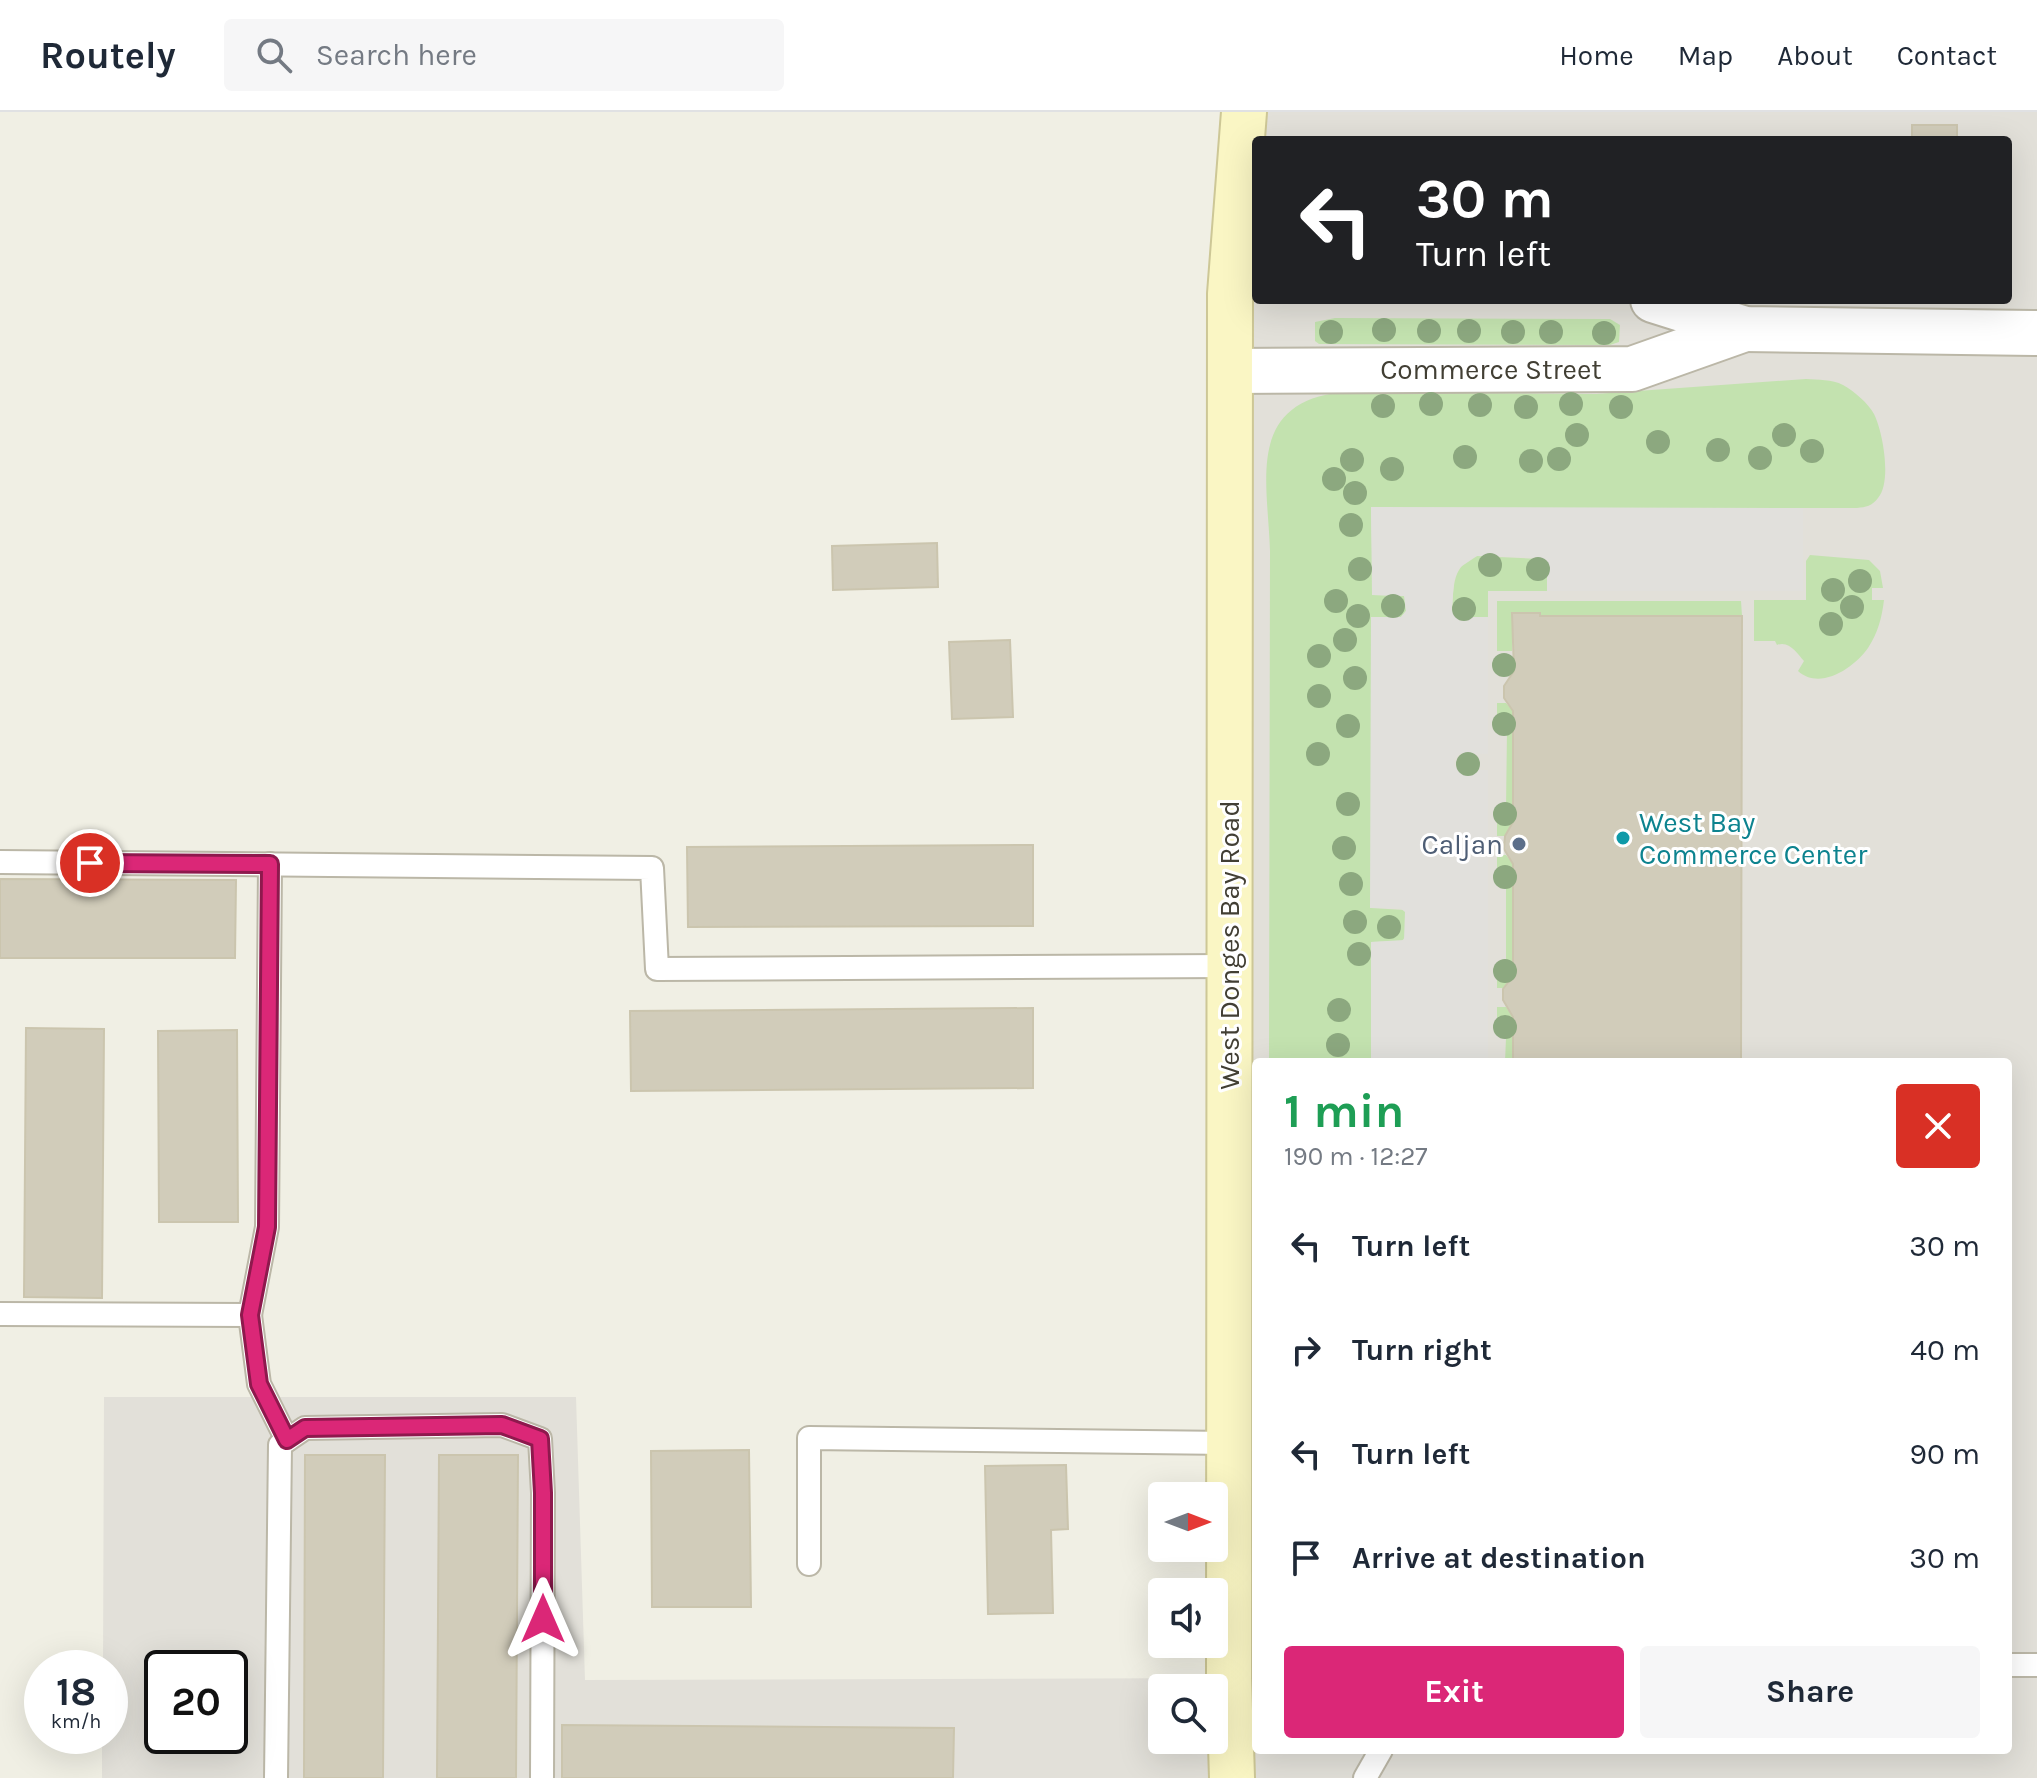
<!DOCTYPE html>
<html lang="en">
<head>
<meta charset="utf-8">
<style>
	:root { --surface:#fff; --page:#f6f6f7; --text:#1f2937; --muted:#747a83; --line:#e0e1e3; --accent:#db2777 }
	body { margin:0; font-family:Karla,sans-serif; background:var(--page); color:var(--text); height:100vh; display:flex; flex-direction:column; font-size:30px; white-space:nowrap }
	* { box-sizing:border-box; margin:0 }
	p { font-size:26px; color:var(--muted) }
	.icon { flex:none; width:44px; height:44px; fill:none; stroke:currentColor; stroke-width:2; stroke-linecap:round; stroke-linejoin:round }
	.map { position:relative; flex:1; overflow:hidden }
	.sheet { position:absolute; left:1252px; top:946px; width:760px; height:696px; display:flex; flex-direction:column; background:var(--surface); border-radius:8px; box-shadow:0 8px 32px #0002 }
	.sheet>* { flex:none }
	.guide { position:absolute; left:1252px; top:24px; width:760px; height:168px; border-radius:8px; box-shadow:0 8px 32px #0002; background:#202124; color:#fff; overflow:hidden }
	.needle { width:52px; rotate:90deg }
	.buttons { position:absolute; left:1148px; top:1370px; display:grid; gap:16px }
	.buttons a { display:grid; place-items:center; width:80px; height:80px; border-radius:8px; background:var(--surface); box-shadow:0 8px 32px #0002; font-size:40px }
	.speed { position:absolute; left:24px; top:1538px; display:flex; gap:16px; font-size:40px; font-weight:700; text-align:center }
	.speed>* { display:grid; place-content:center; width:104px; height:104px; border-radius:50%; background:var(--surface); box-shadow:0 8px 32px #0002; line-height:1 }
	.speed small { font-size:20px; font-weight:400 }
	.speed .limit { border:4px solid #111; border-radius:12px; background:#fff; color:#111 }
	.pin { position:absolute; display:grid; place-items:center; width:68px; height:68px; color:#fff; margin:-34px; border:4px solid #fff; border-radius:50%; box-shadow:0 2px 8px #0007 }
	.me { position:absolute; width:88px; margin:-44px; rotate:0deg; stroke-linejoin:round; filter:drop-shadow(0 0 6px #0008) }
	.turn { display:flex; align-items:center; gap:28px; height:168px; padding:0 32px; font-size:36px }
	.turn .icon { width:104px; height:104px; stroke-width:2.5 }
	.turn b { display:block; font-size:56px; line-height:68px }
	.round { display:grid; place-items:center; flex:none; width:84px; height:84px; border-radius:8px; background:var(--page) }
	.head { display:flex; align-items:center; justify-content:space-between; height:136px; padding:0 32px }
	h1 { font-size:48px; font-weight:700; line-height:60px; color:#1e9e55 }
	.cta { display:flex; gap:16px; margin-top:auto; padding:16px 32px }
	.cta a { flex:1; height:92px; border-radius:8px; background:var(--accent); color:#fff; font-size:32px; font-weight:700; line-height:92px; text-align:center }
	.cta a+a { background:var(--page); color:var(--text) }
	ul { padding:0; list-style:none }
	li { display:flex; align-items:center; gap:24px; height:104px; padding:0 32px }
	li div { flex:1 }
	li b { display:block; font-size:30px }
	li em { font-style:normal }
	header { display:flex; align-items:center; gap:48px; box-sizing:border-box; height:112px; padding:0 40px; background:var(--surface); border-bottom:2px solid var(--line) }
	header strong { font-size:38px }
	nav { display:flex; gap:44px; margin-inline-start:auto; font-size:28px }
	.search { width:560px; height:72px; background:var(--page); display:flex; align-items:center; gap:20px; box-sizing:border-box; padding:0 28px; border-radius:8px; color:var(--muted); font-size:30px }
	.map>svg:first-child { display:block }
	.industrial { fill:#e2e0d9; fill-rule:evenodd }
	.green { fill:#c3e2af }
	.parking { fill:#e1e0dc }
	.building { fill:#d1ccba; stroke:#cbc5ae; stroke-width:2 }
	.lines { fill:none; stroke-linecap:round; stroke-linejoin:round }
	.lane-casing { stroke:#bbb7a7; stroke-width:26 }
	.street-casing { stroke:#bbb7a7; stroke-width:48 }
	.secondary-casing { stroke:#cdc796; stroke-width:48 }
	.lane { stroke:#fff; stroke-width:22 }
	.street { stroke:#fff; stroke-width:44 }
	.secondary { stroke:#faf6c4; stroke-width:44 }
	.tree { fill:#8ca87f }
	.route-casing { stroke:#8e194d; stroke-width:20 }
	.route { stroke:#db2777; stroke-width:14 }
	.culture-dot { fill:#0f9aa8; stroke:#fff; stroke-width:3 }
	.service-dot { fill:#5c6f8a; stroke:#fff; stroke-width:3 }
	.labels { text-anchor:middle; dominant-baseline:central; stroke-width:6; stroke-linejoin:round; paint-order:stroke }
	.street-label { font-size:28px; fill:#423f34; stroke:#fff }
	.culture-label { font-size:28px; fill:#0d838f; stroke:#fff; text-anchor:start }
	.service-label { font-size:28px; fill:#4e5e75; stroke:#fff; text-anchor:end }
</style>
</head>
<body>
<header>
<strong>Routely</strong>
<div class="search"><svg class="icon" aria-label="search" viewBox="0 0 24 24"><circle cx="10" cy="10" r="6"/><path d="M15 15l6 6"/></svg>Search here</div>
<nav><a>Home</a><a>Map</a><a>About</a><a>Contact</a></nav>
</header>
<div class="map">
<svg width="2037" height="1666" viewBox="0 0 2037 1666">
	<rect width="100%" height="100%" fill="#f0efe4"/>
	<path class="industrial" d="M1230,0H2037V1666H102V1624H110V1556H103L104,1285H576L585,1568L1228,1566ZM1256,28H2008V188H1256ZM1256,950H2008V1638H1256ZM162,1556H230V1624H162ZM1162,1576H1214V1628H1162Z"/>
	<g class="green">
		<polygon points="1335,206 1610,207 1620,213 1619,230 1610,233 1319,232 1315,229 1315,210"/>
		<path d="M1806,267C1818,268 1832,267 1843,273C1854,279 1868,291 1874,302C1883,320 1892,370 1878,386C1872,394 1866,395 1857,396H1371L1373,483L1405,484L1406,499L1401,505H1372L1371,796L1405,798V825L1402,829L1371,830V950H1269L1270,439C1268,370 1245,291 1342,280L1596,282Z"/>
		<path d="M1810,443L1869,448L1880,459L1883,476H1872V488H1884C1882,505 1878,521 1868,536C1854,556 1820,579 1798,559L1804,549C1797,541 1789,528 1777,533L1775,529H1754V488H1806V449Z"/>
		<path d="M1477,444L1540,447L1547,454V479H1488V505H1459L1452,497C1454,474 1452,453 1477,444Z"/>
		<polygon points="1497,489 1741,489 1742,504 1540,504 1539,501 1512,501 1512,539 1497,539"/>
		<polygon points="1497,591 1506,591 1513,599 1513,710 1505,724 1497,724 1497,706 1506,697 1507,618 1497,614"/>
		<polygon points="1497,743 1506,743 1513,752 1513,864 1504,876 1497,876 1497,860 1506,851 1506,776 1501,767 1497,766"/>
		<polygon points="1497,895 1506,895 1513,905 1513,950 1505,950 1506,926 1497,917"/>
	</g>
	<polygon class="parking" points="1371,395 1803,396 1803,479 1547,479 1547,454 1534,445 1477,444 1459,456 1454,468 1452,497 1455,502 1461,505 1488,505 1488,642 1460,641 1454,647 1454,655 1460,658 1488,658 1488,950 1371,950 1371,830 1404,828 1405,800 1400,796 1370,796 1371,505 1401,505 1406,499 1404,484 1372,483"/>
	<g class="building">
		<rect x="1912" y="13" width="45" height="15"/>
		<polygon points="937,431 938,475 833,478 832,434"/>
		<polygon points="1512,501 1540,501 1540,504 1742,504 1741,950 1513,950 1513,905 1503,888 1503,877 1513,864 1513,752 1504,737 1505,724 1513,710 1513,599 1504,586 1504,574 1514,559"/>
		<polygon points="1010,528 1013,605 952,607 949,530"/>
		<polygon points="1033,733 1033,814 688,815 687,735"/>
		<polygon points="0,767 236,768 235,846 0,846"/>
		<polygon points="1033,896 1033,976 631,979 630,899"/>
		<polygon points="26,916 104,917 102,1186 24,1185"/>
		<polygon points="237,918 238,1110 159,1110 158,919"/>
		<polygon points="749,1338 751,1495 652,1495 651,1339"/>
		<polygon points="305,1343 385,1343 383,1666 304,1666"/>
		<polygon points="439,1343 518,1343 516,1666 437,1666"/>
		<polygon points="1066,1353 1068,1417 1051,1418 1053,1501 988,1502 985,1354"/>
		<polygon points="562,1613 954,1616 953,1666 562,1666"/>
	</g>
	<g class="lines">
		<defs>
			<g id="lane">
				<polyline points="0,750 652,756 657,857 1229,854"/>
				<polyline points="0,1202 250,1203 259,1272 287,1328"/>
				<polyline points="250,1203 267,1115 270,752"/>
				<polyline points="809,1452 809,1326 1229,1331"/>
				<polyline points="2008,1553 2037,1553"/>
				<polyline points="276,1666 280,1333 305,1316 502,1313 540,1327 543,1381 542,1666"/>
				<polyline points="1365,1666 1381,1638"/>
			</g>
			<g id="street">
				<polyline points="1653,188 1745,217 2037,221"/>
				<polyline points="1230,259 1632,257 1745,217"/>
			</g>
			<polyline id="secondary" points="1232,1666 1229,1566 1230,182 1244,0"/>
		</defs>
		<use href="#lane" class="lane-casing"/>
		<use href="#street" class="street-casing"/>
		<use href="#secondary" class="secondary-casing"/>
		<use href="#lane" class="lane"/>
		<use href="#street" class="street"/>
		<use href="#secondary" class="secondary"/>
	</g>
	<g class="tree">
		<circle cx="1384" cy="218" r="12"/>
		<circle cx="1429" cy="219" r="12"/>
		<circle cx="1469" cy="219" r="12"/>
		<circle cx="1331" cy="220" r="12"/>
		<circle cx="1513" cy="220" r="12"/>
		<circle cx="1551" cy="220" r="12"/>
		<circle cx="1604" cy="221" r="12"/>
		<circle cx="1431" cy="292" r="12"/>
		<circle cx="1571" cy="292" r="12"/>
		<circle cx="1480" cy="293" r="12"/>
		<circle cx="1383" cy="294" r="12"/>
		<circle cx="1526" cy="295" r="12"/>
		<circle cx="1621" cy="295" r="12"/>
		<circle cx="1577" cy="323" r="12"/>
		<circle cx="1784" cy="323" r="12"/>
		<circle cx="1658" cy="330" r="12"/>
		<circle cx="1718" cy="338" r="12"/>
		<circle cx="1812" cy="339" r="12"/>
		<circle cx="1465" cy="345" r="12"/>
		<circle cx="1760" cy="346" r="12"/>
		<circle cx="1559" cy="347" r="12"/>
		<circle cx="1352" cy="348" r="12"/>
		<circle cx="1531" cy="349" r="12"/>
		<circle cx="1392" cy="357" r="12"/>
		<circle cx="1334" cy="367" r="12"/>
		<circle cx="1355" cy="381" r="12"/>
		<circle cx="1351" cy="413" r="12"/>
		<circle cx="1490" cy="453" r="12"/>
		<circle cx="1360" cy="457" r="12"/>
		<circle cx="1538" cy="457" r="12"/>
		<circle cx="1860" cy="469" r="12"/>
		<circle cx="1833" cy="478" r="12"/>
		<circle cx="1336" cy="489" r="12"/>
		<circle cx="1393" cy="494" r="12"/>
		<circle cx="1852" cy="495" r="12"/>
		<circle cx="1464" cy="497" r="12"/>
		<circle cx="1358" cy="504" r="12"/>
		<circle cx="1831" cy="512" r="12"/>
		<circle cx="1345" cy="528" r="12"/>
		<circle cx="1319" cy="544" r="12"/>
		<circle cx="1504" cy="553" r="12"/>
		<circle cx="1355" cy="566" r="12"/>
		<circle cx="1319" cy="584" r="12"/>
		<circle cx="1504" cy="612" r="12"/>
		<circle cx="1348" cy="614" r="12"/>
		<circle cx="1318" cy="642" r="12"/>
		<circle cx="1468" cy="652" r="12"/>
		<circle cx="1348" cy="692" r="12"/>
		<circle cx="1505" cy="702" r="12"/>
		<circle cx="1344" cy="736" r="12"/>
		<circle cx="1505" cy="765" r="12"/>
		<circle cx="1351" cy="772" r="12"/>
		<circle cx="1355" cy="810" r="12"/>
		<circle cx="1389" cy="815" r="12"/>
		<circle cx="1359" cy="842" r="12"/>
		<circle cx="1505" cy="859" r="12"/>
		<circle cx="1339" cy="898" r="12"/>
		<circle cx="1505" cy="915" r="12"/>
		<circle cx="1338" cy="933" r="12"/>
	</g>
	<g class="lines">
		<defs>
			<polyline id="route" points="90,751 270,752 267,1115 250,1203 259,1272 287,1328 305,1316 502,1313 540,1327 543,1381 543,1507"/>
		</defs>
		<use href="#route" class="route-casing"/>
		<use href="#route" class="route"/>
	</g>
	<circle class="culture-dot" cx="1623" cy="726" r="8"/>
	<circle class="service-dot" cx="1519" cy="732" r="8"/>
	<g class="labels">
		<g class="street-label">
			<text x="1491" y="257">Commerce Street</text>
			<text transform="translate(1229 833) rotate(-90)">West Donges Bay Road</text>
		</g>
		<g class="culture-label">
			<text x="1639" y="710">West Bay<tspan x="1639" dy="32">Commerce Center</tspan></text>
		</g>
		<g class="service-label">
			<text x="1503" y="732">Caljan</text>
		</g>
	</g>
</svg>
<div class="buttons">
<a><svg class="needle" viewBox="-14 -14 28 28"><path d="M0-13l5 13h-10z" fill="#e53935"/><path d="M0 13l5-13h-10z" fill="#747a83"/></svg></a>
<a><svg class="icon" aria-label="sound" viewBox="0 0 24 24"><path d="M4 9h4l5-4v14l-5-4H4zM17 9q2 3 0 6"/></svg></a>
<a><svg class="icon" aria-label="search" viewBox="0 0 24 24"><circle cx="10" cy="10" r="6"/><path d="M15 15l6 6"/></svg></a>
</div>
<div class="speed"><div>18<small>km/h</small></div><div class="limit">20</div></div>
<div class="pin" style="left:90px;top:751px;background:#d93025"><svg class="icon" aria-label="arrive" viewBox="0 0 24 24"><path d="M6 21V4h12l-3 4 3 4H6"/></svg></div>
<svg class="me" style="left:543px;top:1507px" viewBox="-20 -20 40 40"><path d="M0-17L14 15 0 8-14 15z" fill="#db2777" stroke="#fff" stroke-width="4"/></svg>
<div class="guide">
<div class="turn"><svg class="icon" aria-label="left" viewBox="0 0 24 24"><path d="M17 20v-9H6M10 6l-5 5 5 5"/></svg><div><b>30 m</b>Turn left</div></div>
</div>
<section class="sheet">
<div class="head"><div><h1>1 min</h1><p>190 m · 12:27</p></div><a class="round" style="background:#d93025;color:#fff"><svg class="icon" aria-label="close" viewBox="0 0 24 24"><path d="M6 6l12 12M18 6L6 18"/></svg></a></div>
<ul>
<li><svg class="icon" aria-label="left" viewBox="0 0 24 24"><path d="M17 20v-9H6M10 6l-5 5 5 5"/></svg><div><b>Turn left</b></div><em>30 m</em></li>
<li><svg class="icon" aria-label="right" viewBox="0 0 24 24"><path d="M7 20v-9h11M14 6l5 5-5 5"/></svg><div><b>Turn right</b></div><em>40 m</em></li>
<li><svg class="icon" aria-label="left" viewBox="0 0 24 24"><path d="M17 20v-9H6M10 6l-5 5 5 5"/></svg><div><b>Turn left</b></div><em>90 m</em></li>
<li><svg class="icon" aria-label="arrive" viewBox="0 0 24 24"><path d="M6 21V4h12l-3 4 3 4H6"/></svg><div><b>Arrive at destination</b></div><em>30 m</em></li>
</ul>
<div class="cta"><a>Exit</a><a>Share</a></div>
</section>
</div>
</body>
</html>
